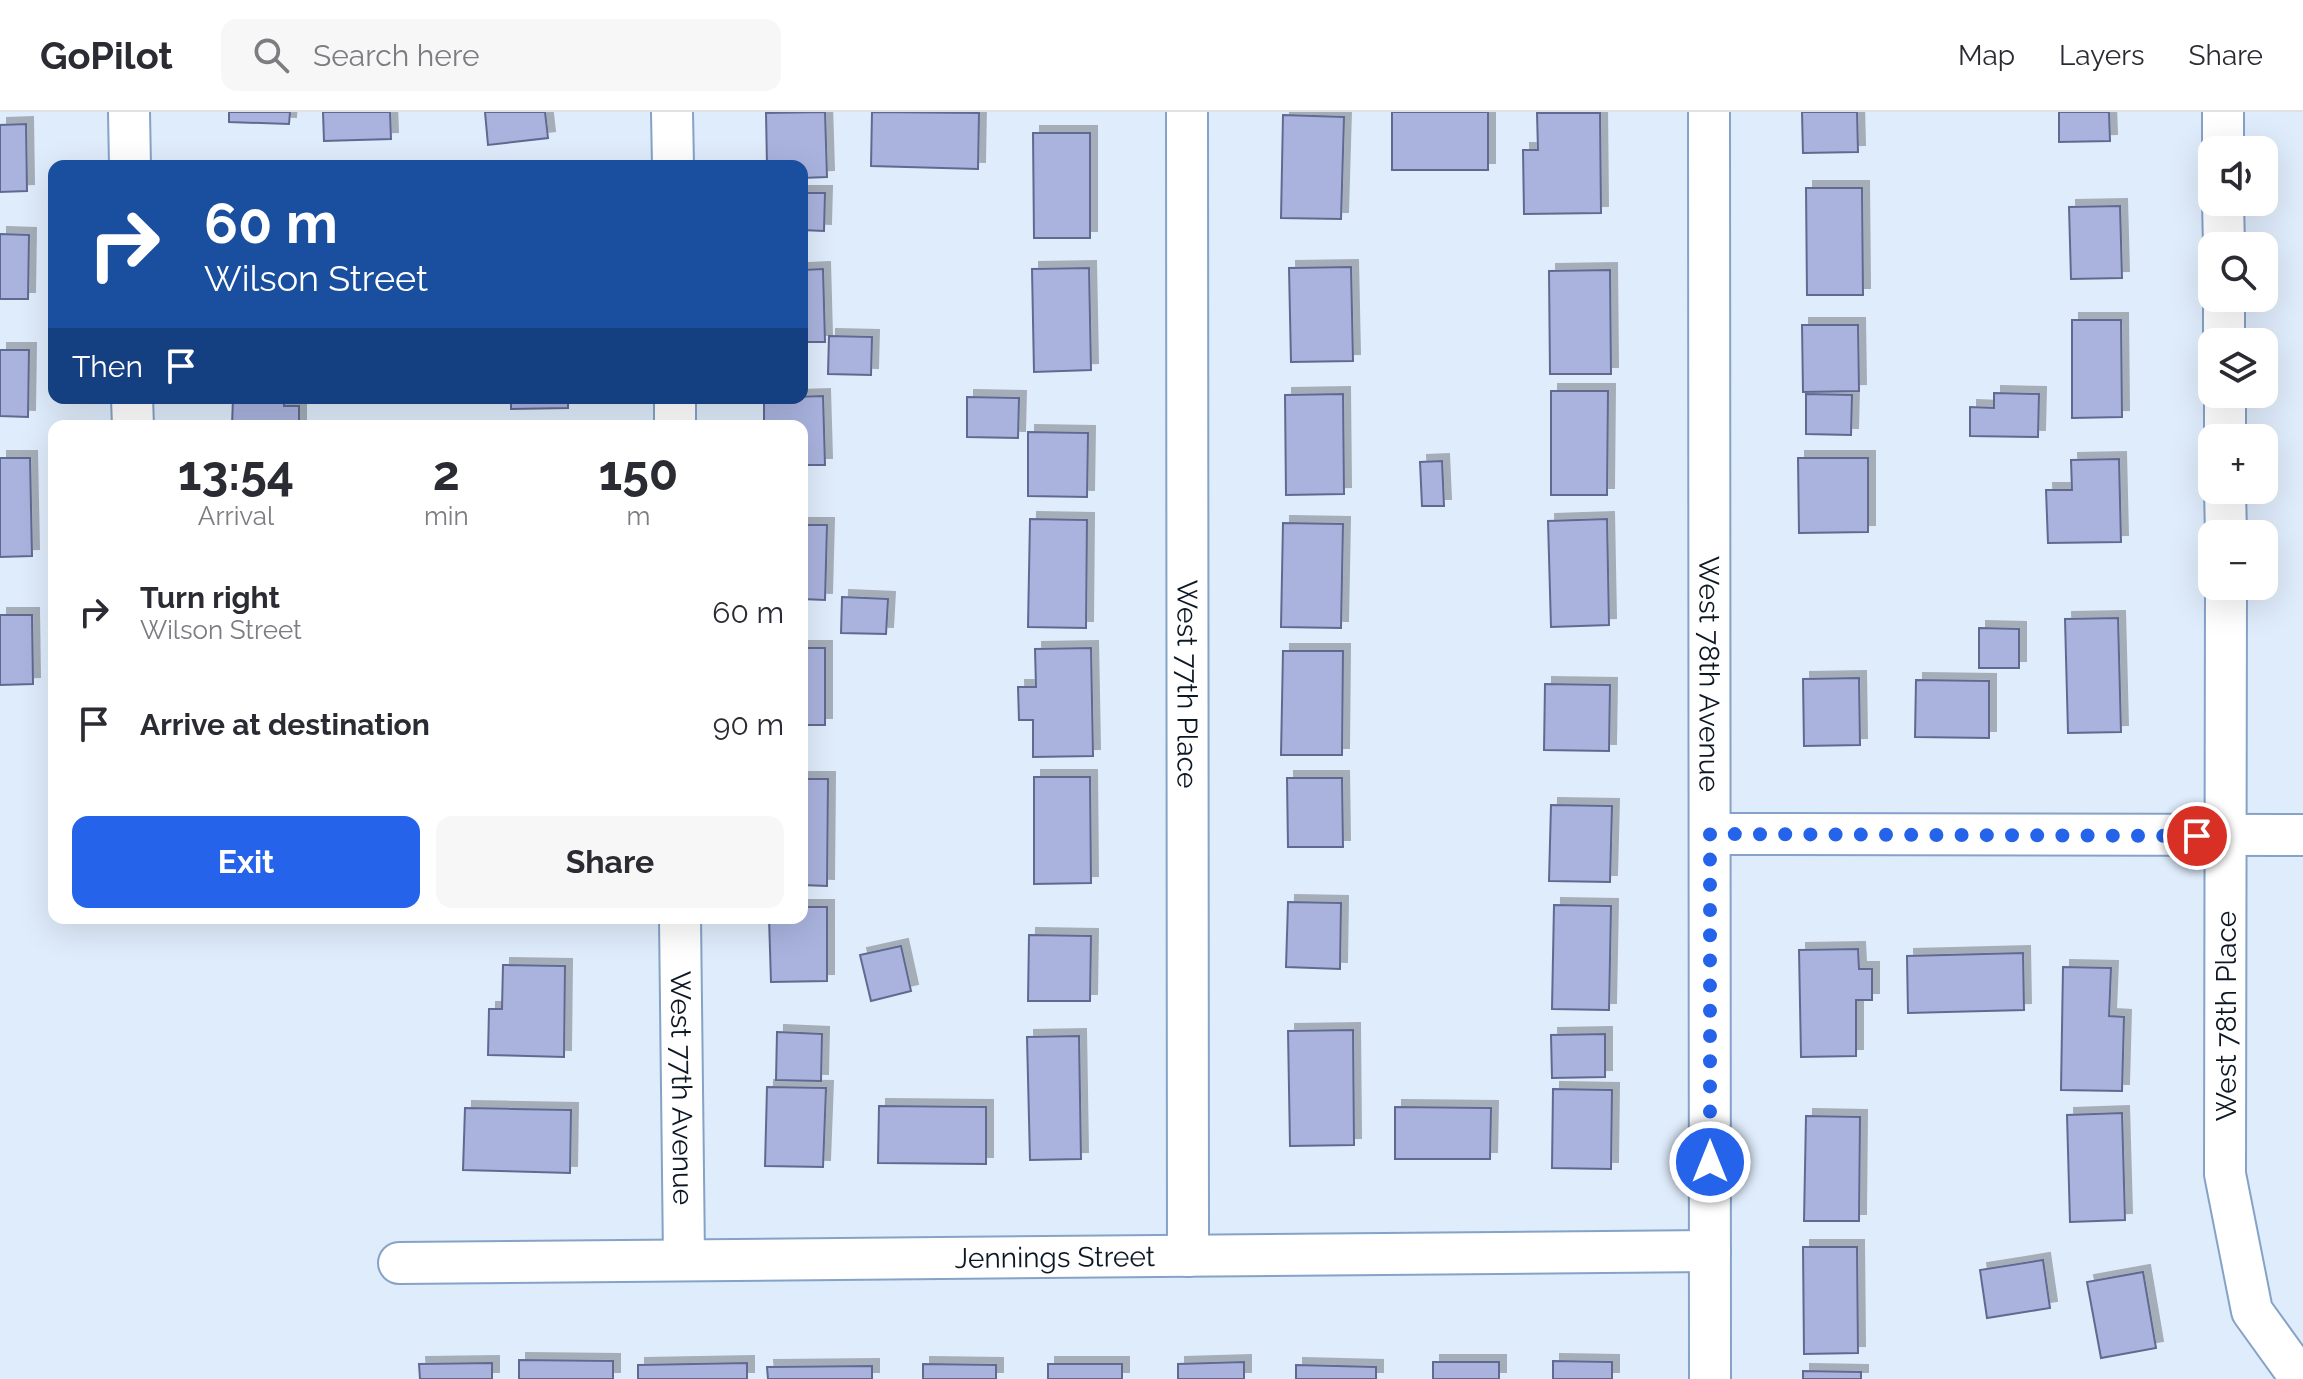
<!DOCTYPE html>
<html lang="en">
<head>
<meta charset="utf-8">
<style>
	:root { --surface:#fff; --page:#f7f7f7; --text:#2b2b33; --muted:#7c7c81; --line:#e1e1e2; --accent:#2563eb }
	body { margin:0; font-family:Raleway,sans-serif; background:var(--page); color:var(--text); height:100vh; display:flex; flex-direction:column; font-size:30px; white-space:nowrap }
	* { box-sizing:border-box; margin:0 }
	p { font-size:26px; color:var(--muted) }
	.icon { flex:none; width:44px; height:44px; fill:none; stroke:currentColor; stroke-width:2; stroke-linecap:round; stroke-linejoin:round }
	.map { position:relative; flex:1; overflow:hidden }
	.sheet { position:absolute; left:48px; top:308px; width:760px; height:504px; display:flex; flex-direction:column; background:var(--surface); border-radius:16px; box-shadow:0 8px 32px #0002 }
	.sheet>* { flex:none }
	.hud { position:absolute; left:48px; top:48px; width:760px; height:244px; border-radius:16px; box-shadow:0 8px 32px #0002; background:#1a4fa0; color:#fff; overflow:hidden }
	.tools { position:absolute; left:2198px; top:24px; display:grid; gap:16px }
	.tools a { display:grid; place-items:center; width:80px; height:80px; border-radius:16px; background:var(--surface); box-shadow:0 8px 32px #0002; font-size:40px }
	.pin { position:absolute; display:grid; place-items:center; width:68px; height:68px; color:#fff; margin:-34px; border:4px solid #fff; border-radius:50%; box-shadow:0 2px 8px #0007 }
	.me { position:absolute; width:88px; margin:-44px; rotate:0deg; stroke-linejoin:round; filter:drop-shadow(0 0 6px #0008) }
	.turn { display:flex; align-items:center; gap:28px; height:168px; padding:0 24px; font-size:36px }
	.turn .icon { width:104px; height:104px; stroke-width:2.5 }
	.turn b { display:block; font-size:56px; line-height:68px }
	.then { display:flex; align-items:center; height:76px; padding:0 24px; background:#0003; gap:16px; font-size:30px }
	.eta { display:flex; justify-content:space-evenly; align-items:center; height:136px; text-align:center }
	.eta b { font-size:48px; font-weight:700; line-height:56px }
	.cta { display:flex; gap:16px; margin-top:auto; padding:16px 24px }
	.cta a { flex:1; height:92px; border-radius:16px; background:var(--accent); color:#fff; font-size:32px; font-weight:700; line-height:92px; text-align:center }
	.cta a+a { background:var(--page); color:var(--text) }
	ul { padding:0; list-style:none }
	li { display:flex; align-items:center; gap:24px; height:112px; padding:0 24px }
	li div { flex:1 }
	li b { display:block; font-size:30px }
	li em { font-style:normal }
	header { display:flex; align-items:center; gap:48px; box-sizing:border-box; height:112px; padding:0 40px; background:var(--surface); border-bottom:2px solid var(--line) }
	header strong { font-size:38px }
	nav { display:flex; gap:44px; margin-inline-start:auto; font-size:28px }
	.search { width:560px; height:72px; background:var(--page); display:flex; align-items:center; gap:20px; box-sizing:border-box; padding:0 28px; border-radius:16px; color:var(--muted); font-size:30px }
	.map>svg:first-child { display:block }
	.building { fill:#a9b3de; stroke:#616a91; stroke-width:2; filter:url(#shadow) }
	.lines { fill:none; stroke-linecap:round; stroke-linejoin:round }
	.street-casing { stroke:#85a2c7; stroke-width:44 }
	.street { stroke:#fff; stroke-width:40 }
	.route { stroke:#2563eb; stroke-width:14; stroke-dasharray:0 25.2 }
	.labels { text-anchor:middle; dominant-baseline:central; stroke-width:6; stroke-linejoin:round; paint-order:stroke }
	.street-label { font-size:28px; fill:#0d1825; stroke:#fff }
</style>
</head>
<body>
<header>
<strong>GoPilot</strong>
<div class="search"><svg class="icon" aria-label="search" viewBox="0 0 24 24"><circle cx="10" cy="10" r="6"/><path d="M15 15l6 6"/></svg>Search here</div>
<nav><a>Map</a><a>Layers</a><a>Share</a></nav>
</header>
<div class="map">
<svg width="2303" height="1267" viewBox="0 0 2303 1267">
	<defs>
		<filter id="shadow"><feDropShadow dx="7" dy="-7" stdDeviation="0" flood-color="#0004"/></filter>
	</defs>
	<rect width="100%" height="100%" fill="#dfecfb"/>
	<g class="building">
		<polygon points="229,0 290,0 289,12 229,10"/>
		<polygon points="323,0 390,0 391,27 324,29"/>
		<polygon points="485,0 545,0 548,26 488,33"/>
		<polygon points="825,0 827,65 802,66 802,54 767,54 766,1"/>
		<polygon points="872,0 979,1 978,57 871,54"/>
		<rect x="1392" y="0" width="96" height="58"/>
		<polygon points="1802,0 1857,0 1858,40 1803,41"/>
		<polygon points="2059,0 2109,0 2110,29 2059,30"/>
		<polygon points="1537,1 1600,1 1601,101 1524,102 1523,38 1538,38"/>
		<polygon points="1283,3 1344,5 1341,107 1281,106"/>
		<polygon points="26,12 27,79 0,80 0,13"/>
		<polygon points="1033,21 1090,21 1090,126 1034,126"/>
		<polygon points="1806,76 1862,76 1863,183 1807,183"/>
		<polygon points="802,81 825,81 824,119 802,118"/>
		<polygon points="2120,94 2122,166 2071,167 2069,95"/>
		<polygon points="0,122 29,123 28,187 0,187"/>
		<polygon points="1351,155 1353,249 1291,250 1289,156"/>
		<polygon points="1089,156 1091,258 1034,260 1032,157"/>
		<polygon points="823,157 825,230 802,230 802,158"/>
		<polygon points="1610,158 1611,262 1550,262 1549,159"/>
		<polygon points="2072,208 2121,208 2122,305 2072,306"/>
		<polygon points="1802,213 1858,213 1859,279 1803,280"/>
		<polygon points="829,224 872,225 871,263 828,262"/>
		<polygon points="0,238 29,238 28,305 0,304"/>
		<polygon points="1551,279 1608,279 1607,383 1551,383"/>
		<polygon points="1994,281 2039,282 2038,325 1970,324 1970,295 1994,296"/>
		<polygon points="1343,282 1344,382 1286,383 1285,283"/>
		<polygon points="1806,282 1852,283 1851,323 1806,322"/>
		<polygon points="823,284 825,353 802,353 802,314 764,314 764,286"/>
		<polygon points="967,285 1019,286 1018,326 967,325"/>
		<polygon points="233,286 284,286 284,294 299,294 299,314 232,314"/>
		<polygon points="511,286 568,286 568,296 511,297"/>
		<polygon points="1028,320 1088,321 1087,385 1028,384"/>
		<polygon points="0,346 30,346 32,444 0,445"/>
		<polygon points="1798,346 1868,346 1868,420 1799,421"/>
		<polygon points="2119,347 2121,430 2048,431 2046,378 2072,378 2071,348"/>
		<polygon points="1442,349 1444,394 1422,394 1420,350"/>
		<polygon points="1030,407 1087,408 1086,516 1028,515"/>
		<polygon points="1607,407 1609,513 1551,515 1548,409"/>
		<polygon points="1283,411 1343,412 1341,516 1281,515"/>
		<polygon points="802,413 827,413 825,488 802,487"/>
		<polygon points="842,485 888,487 886,522 841,521"/>
		<polygon points="0,503 32,503 33,572 0,573"/>
		<polygon points="2118,506 2121,620 2068,621 2065,507"/>
		<polygon points="1979,516 2019,517 2019,556 1979,556"/>
		<rect x="802" y="536" width="23" height="77"/>
		<polygon points="1091,536 1093,644 1033,645 1033,608 1019,608 1018,575 1036,575 1035,537"/>
		<polygon points="1283,539 1343,539 1342,643 1281,643"/>
		<polygon points="1859,566 1860,633 1804,634 1803,567"/>
		<polygon points="1916,568 1989,569 1989,626 1915,625"/>
		<polygon points="1545,572 1610,573 1609,639 1544,638"/>
		<polygon points="1034,665 1090,665 1091,771 1034,772"/>
		<polygon points="1287,666 1342,666 1343,735 1288,735"/>
		<polygon points="802,667 828,667 827,774 802,773"/>
		<polygon points="1551,693 1612,694 1610,770 1549,769"/>
		<polygon points="1288,790 1341,791 1340,857 1286,855"/>
		<polygon points="1554,793 1611,794 1609,898 1552,897"/>
		<polygon points="802,795 827,795 827,869 771,870 769,806 802,806"/>
		<polygon points="1029,823 1091,824 1090,889 1028,889"/>
		<polygon points="901,834 911,879 871,889 860,843"/>
		<polygon points="1858,837 1859,857 1872,857 1872,888 1856,888 1856,944 1801,945 1799,838"/>
		<polygon points="2023,841 2024,898 1908,901 1907,844"/>
		<polygon points="503,853 565,854 564,945 488,943 489,897 502,897"/>
		<polygon points="2063,855 2111,856 2109,904 2124,905 2122,979 2061,978"/>
		<polygon points="1353,918 1354,1033 1290,1034 1288,919"/>
		<polygon points="777,920 822,922 821,969 776,968"/>
		<polygon points="1605,922 1605,965 1552,966 1551,923"/>
		<polygon points="1079,924 1081,1047 1030,1048 1027,925"/>
		<polygon points="767,975 826,976 823,1055 765,1054"/>
		<polygon points="1553,977 1612,978 1611,1057 1552,1056"/>
		<polygon points="879,994 986,995 986,1052 878,1051"/>
		<polygon points="1395,995 1491,996 1490,1047 1395,1047"/>
		<polygon points="465,996 571,998 570,1061 463,1058"/>
		<polygon points="2122,1001 2125,1108 2070,1110 2067,1003"/>
		<polygon points="1806,1004 1860,1005 1859,1109 1804,1109"/>
		<polygon points="1803,1135 1857,1135 1858,1241 1804,1242"/>
		<polygon points="2043,1148 2050,1196 1987,1206 1980,1158"/>
		<polygon points="2143,1160 2156,1236 2101,1246 2087,1170"/>
		<polygon points="519,1248 613,1249 613,1267 519,1267"/>
		<polygon points="1553,1249 1612,1250 1612,1267 1553,1267"/>
		<polygon points="1244,1250 1244,1267 1178,1267 1178,1252"/>
		<rect x="1433" y="1250" width="66" height="17"/>
		<polygon points="492,1251 492,1267 420,1267 419,1252"/>
		<polygon points="747,1251 747,1267 638,1267 638,1253"/>
		<polygon points="923,1252 996,1253 996,1267 923,1267"/>
		<rect x="1048" y="1252" width="74" height="15"/>
		<polygon points="1296,1253 1376,1255 1376,1267 1296,1267"/>
		<polygon points="872,1254 872,1267 768,1267 767,1255"/>
		<polygon points="1803,1259 1861,1260 1861,1267 1803,1267"/>
	</g>
	<g class="lines">
		<defs>
			<g id="street">
				<polyline points="129,0 130,54"/>
				<polyline points="672,0 673,54"/>
				<path id="s1" d="M1187,0L1188,1144"/>
				<path id="s2" d="M1709,0L1710,1267"/>
				<polyline points="2223,0 2223,38"/>
				<polyline points="2223,90 2224,134"/>
				<polyline points="2224,186 2224,230"/>
				<polyline points="2225,282 2225,326"/>
				<polyline points="132,286 133,314"/>
				<polyline points="675,286 675,314"/>
				<polyline points="2225,378 2226,422"/>
				<polyline points="2226,474 2225,1062 2252,1199 2301,1267"/>
				<polyline points="1710,722 2303,723"/>
				<path id="s3" d="M680,806L684,1146"/>
				<path id="s4" d="M399,1151L1710,1139"/>
			</g>
		</defs>
		<use href="#street" class="street-casing"/>
		<use href="#street" class="street"/>
	</g>
	<g class="lines">
		<polyline class="route" points="1710,1050 1710,722 2197,724"/>
	</g>
	<g class="labels">
		<g class="street-label">
			<text stroke="none"><textPath href="#s2" startOffset="562">West 78th Avenue</textPath></text>
			<text stroke="none"><textPath href="#s1" startOffset="572">West 77th Place</textPath></text>
			<text transform="translate(2226 904) rotate(-90)">West 78th Place</text>
			<text stroke="none"><textPath href="#s3" startOffset="170">West 77th Avenue</textPath></text>
			<text stroke="none"><textPath href="#s4" startOffset="656">Jennings Street</textPath></text>
		</g>
	</g>
</svg>
<div class="tools">
<a><svg class="icon" aria-label="sound" viewBox="0 0 24 24"><path d="M4 9h4l5-4v14l-5-4H4zM17 9q2 3 0 6"/></svg></a>
<a><svg class="icon" aria-label="search" viewBox="0 0 24 24"><circle cx="10" cy="10" r="6"/><path d="M15 15l6 6"/></svg></a>
<a><svg class="icon" aria-label="layers" viewBox="0 0 24 24"><path d="M12 4l9 5-9 5-9-5zM3 14l9 5 9-5"/></svg></a>
<a>+</a>
<a>−</a>
</div>
<div class="pin" style="left:2197px;top:724px;background:#d93025"><svg class="icon" aria-label="arrive" viewBox="0 0 24 24"><path d="M6 21V4h12l-3 4 3 4H6"/></svg></div>
<svg class="me" style="left:1710px;top:1050px" viewBox="-20 -20 40 40"><circle r="17" fill="#2563eb" stroke="#fff" stroke-width="3"/><path d="M0-11L8 9 0 5-8 9z" fill="#fff"/></svg>
<div class="hud">
<div class="turn"><svg class="icon" aria-label="right" viewBox="0 0 24 24"><path d="M7 20v-9h11M14 6l5 5-5 5"/></svg><div><b>60 m</b>Wilson Street</div></div>
<div class="then">Then<svg class="icon" aria-label="arrive" viewBox="0 0 24 24"><path d="M6 21V4h12l-3 4 3 4H6"/></svg></div>
</div>
<section class="sheet">
<div class="eta">
<div><b>13:54</b><p>Arrival</p></div>
<div><b>2</b><p>min</p></div>
<div><b>150</b><p>m</p></div>
</div>
<ul>
<li><svg class="icon" aria-label="right" viewBox="0 0 24 24"><path d="M7 20v-9h11M14 6l5 5-5 5"/></svg><div><b>Turn right</b><p>Wilson Street</p></div><em>60 m</em></li>
<li><svg class="icon" aria-label="arrive" viewBox="0 0 24 24"><path d="M6 21V4h12l-3 4 3 4H6"/></svg><div><b>Arrive at destination</b></div><em>90 m</em></li>
</ul>
<div class="cta"><a>Exit</a><a>Share</a></div>
</section>
</div>
</body>
</html>
